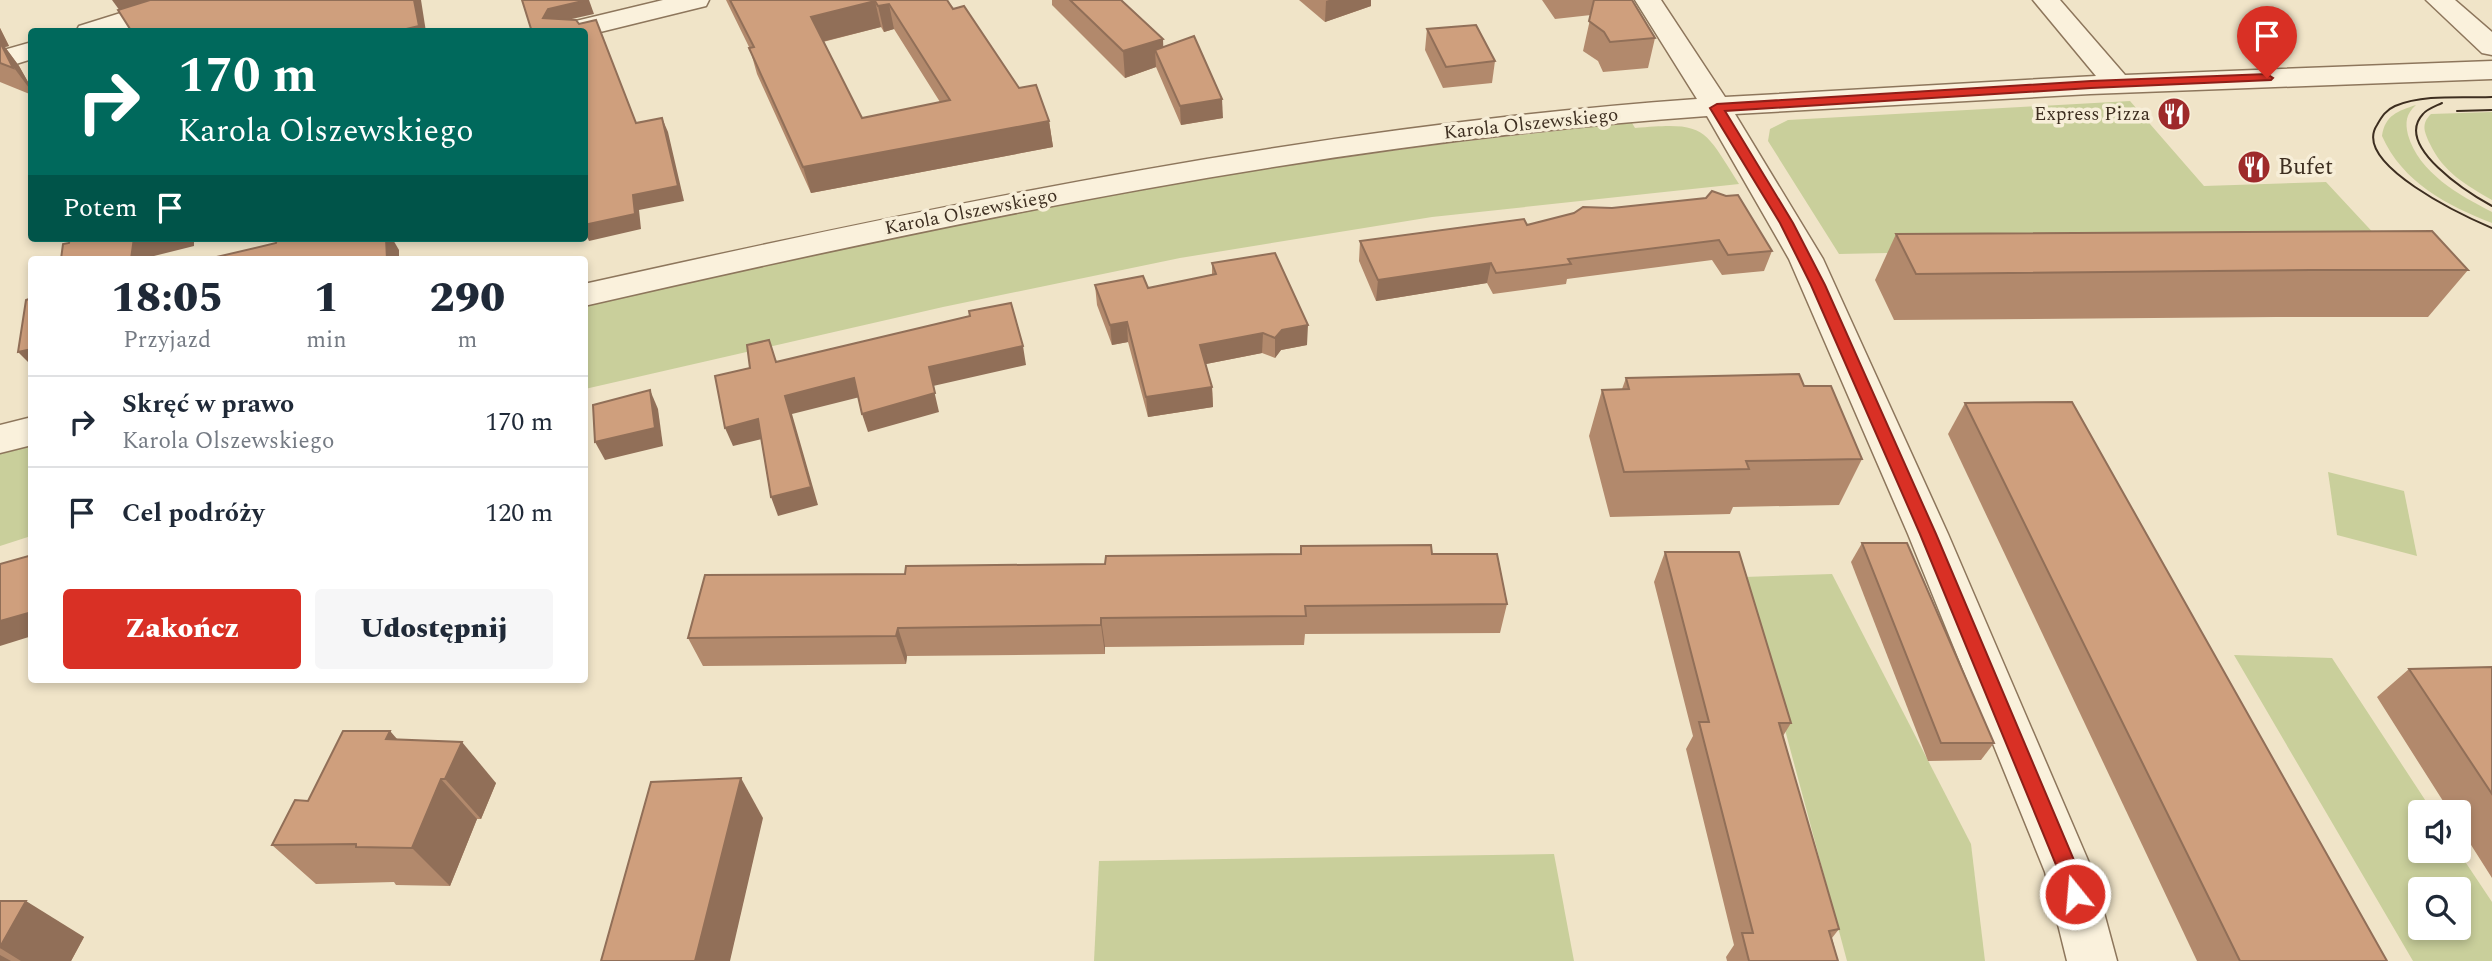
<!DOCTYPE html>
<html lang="pl">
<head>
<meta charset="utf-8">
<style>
	:root { --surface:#fff; --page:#f6f6f7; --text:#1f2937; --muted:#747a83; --line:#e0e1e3; --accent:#d93025 }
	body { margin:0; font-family:Spectral,serif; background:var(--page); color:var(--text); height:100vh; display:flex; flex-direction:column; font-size:26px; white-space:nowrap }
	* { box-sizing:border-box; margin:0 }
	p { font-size:23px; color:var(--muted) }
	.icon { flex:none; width:38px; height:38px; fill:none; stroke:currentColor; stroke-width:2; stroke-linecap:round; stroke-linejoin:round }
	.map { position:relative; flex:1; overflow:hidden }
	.details { position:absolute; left:28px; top:256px; width:560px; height:427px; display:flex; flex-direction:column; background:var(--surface); border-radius:7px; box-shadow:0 4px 10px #0003 }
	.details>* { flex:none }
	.guide { position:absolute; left:28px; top:28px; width:560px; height:214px; border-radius:7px; box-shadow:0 4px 10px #0003; background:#00695c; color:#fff; overflow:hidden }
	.buttons { position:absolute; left:2408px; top:800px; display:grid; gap:14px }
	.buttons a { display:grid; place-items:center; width:63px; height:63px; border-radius:7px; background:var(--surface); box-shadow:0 4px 10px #0003; font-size:35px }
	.pin { position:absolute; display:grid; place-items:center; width:60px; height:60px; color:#fff; margin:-72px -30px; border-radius:50% 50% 50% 0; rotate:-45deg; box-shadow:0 0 7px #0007 }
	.pin .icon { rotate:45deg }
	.me { position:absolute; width:77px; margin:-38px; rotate:343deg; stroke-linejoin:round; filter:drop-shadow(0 0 5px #0008) }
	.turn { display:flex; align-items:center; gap:24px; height:147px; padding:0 35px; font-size:32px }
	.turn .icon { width:91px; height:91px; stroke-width:2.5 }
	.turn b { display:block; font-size:49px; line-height:60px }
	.then { display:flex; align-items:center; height:66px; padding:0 35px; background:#0003; gap:14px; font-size:26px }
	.eta { display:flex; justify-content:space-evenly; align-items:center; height:119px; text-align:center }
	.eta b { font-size:42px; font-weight:800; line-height:49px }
	.cta { display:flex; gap:14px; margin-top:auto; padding:14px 35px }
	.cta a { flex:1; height:80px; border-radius:7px; background:var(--accent); color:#fff; font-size:28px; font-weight:800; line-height:80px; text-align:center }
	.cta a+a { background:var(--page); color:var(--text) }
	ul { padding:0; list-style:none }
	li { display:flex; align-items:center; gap:21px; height:91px; padding:0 35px; border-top:2px solid var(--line) }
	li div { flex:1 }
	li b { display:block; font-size:26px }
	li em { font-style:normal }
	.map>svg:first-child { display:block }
	.green { fill:#c9cf9b; fill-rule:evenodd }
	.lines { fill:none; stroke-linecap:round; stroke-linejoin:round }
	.minor-casing { stroke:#8d765c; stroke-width:3 }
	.minor { fill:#faf1dc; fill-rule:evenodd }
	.tram { stroke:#3d2e20; stroke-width:2 }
	.wall { fill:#b2896c; fill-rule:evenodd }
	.shaded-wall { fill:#916f58 }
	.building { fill:#cf9f7d; stroke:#916f58; stroke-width:2; fill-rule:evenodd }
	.route { fill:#d93025; stroke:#8d1f18; stroke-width:2 }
	.labels { text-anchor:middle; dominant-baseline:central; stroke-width:7; stroke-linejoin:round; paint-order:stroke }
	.far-poi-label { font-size:19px; fill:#3d2e20; stroke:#f7eed8; text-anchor:end }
	.far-street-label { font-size:19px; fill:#3d2e20; stroke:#f7eed8 }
	.poi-label { font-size:23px; fill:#3d2e20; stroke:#f7eed8; text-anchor:start }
</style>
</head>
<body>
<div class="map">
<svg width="2492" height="961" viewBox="0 0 2492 961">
	<rect width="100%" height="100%" fill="#f0e4c8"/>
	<g class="green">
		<polygon points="2130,101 2204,186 2326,182 2379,239 2177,247 1839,254 1768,141 1770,129 1788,120"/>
		<path d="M2416,105C2406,114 2405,122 2408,135C2419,173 2459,195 2492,212V223C2448,206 2402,182 2382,136C2385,115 2398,111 2416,105Z"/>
		<path d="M2492,112V200C2466,185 2443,172 2430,144C2424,131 2421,124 2431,114Z"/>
		<path d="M1632,123L1635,128C1706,122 1703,127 1739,184L1432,217L1180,258L943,307L585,389L584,304C752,268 918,229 1087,199C1268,166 1449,141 1632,123Z"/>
		<polygon points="31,443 31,536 0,546 0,452"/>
		<polygon points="2328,472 2404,491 2417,556 2337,535"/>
		<polygon points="1832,574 1971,844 1985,961 1847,961 1744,577"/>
		<path d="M2234,655L2332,658L2433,812H2420V850L2458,851L2492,902V961H2413ZM2420,889H2459V928H2420Z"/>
		<polygon points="1554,854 1574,961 1094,961 1099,861"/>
	</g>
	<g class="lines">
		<defs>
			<g id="minor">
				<polygon points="162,0 202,0 199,6 119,32 76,32 79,26"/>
				<polygon points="663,0 709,0 706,6 584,36 584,32 552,32 555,26"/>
				<path d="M1635,0H1661L1725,97L2096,76L2033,0H2060L2125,75L2492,61V79L2090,94L1735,114L1823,259L1948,534L2093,872L2117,961H2067L2045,872L1908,534L1789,259L1707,116C1327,143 955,221 584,306V284C952,202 1321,126 1697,99Z"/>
				<polygon points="2426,0 2455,0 2492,32 2492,55 2482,53"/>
				<polygon points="32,42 32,59 0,69 0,51"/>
				<polygon points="32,417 32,445 0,453 0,425"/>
			</g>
		</defs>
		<use href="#minor" class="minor-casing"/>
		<use href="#minor" class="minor"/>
		<g class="tram">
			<path d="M2492,97C2461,98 2424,94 2395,106C2386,110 2382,116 2377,125C2351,164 2466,217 2492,228"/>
			<path d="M2442,103C2436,106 2427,109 2423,114C2393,146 2470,194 2492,206"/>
			<polyline points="2457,111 2492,110"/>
		</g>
	</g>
	<g class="wall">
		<path d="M726,0H947L1019,88L1049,121L1053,147L811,193L757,74L750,49ZM881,27L884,32L894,29L940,102L862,118L823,42Z"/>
		<polygon points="1052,0 1121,0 1163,47 1223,118 1181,125 1156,67 1125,78 1052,5"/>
		<polygon points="1299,0 1371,0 1371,6 1325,22"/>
		<polygon points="1542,0 1632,0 1655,38 1648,68 1603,72 1598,61 1583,51 1591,15 1555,19"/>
		<polygon points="0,28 9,46 5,47 19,66 32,89 32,95 0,82"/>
		<polygon points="1427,29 1495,61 1492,83 1443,88 1425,50"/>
		<polygon points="1583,207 1772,251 1764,271 1722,275 1712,260 1567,279 1566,284 1493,294 1487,283 1376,301 1359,261 1360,241 1527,225 1574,213"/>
		<polygon points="1896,234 2468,270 2428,317 2276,317 1894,320 1875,280"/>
		<polygon points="1212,263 1307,345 1281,350 1275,358 1262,353 1206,364 1212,387 1213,407 1148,417 1128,342 1112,345 1097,305 1095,285 1148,288 1212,275"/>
		<polygon points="1626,378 1804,386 1862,459 1839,505 1733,507 1730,514 1610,517 1589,436 1602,390 1622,389"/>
		<polygon points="1965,403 2387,961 2197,961 1948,434"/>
		<polygon points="1862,543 1994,743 1981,760 1928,761 1851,562"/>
		<polygon points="1301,546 1432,554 1507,604 1500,633 1305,634 1304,645 1105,647 1105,654 907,656 906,664 703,666 688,638 905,574 1300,554"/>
		<polygon points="1665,552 1791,723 1783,736 1839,929 1832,938 1838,961 1727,961 1726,957 1734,945 1686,749 1693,736 1654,582"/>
		<polygon points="2492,667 2492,878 2459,826 2459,812 2450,812 2377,697 2409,669"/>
		<polygon points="390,731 397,740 496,783 481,819 477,819 450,886 396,885 394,882 316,884 272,845"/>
		<polygon points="0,901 84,937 71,961 0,961"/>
	</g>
	<g class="shaded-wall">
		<polygon points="112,0 154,0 120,11"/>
		<polygon points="414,0 421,0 426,32 406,32 406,29"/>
		<polygon points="587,0 589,0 594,14 554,23 543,18 548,9"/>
		<polygon points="1329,0 1371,0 1371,6 1325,22 1326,1"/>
		<polygon points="875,1 881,27 817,43 811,17"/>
		<polygon points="889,4 894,29 884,32 878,6"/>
		<polygon points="0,28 9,46 5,47 19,66 32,89 32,92 0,49"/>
		<polygon points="1163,39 1164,65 1155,50 1156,67 1125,78 1123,51"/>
		<polygon points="1222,99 1223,118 1181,125 1180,106"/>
		<polygon points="662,118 668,132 684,201 639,210 641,229 589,241 584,230 584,225 633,195"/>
		<polygon points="1049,121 1053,147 811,193 803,167"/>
		<polygon points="134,238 194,238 194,246 150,257 150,259 131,259"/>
		<polygon points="386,238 392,238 399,250 399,259 387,259"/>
		<polygon points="1491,263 1487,283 1376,301 1378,280"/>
		<polygon points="1127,322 1128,342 1112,345 1110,325"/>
		<polygon points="1308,325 1307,345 1281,350 1275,358 1275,338 1282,330"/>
		<polygon points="1263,333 1262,353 1201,365 1200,345"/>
		<polygon points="1023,346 1026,365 933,386 939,412 868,432 862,414 929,367"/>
		<polygon points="32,349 32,366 18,352"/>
		<polygon points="854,378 860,397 792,414 818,505 778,516 771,497 785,396"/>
		<polygon points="1212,387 1213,407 1148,417 1146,397"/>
		<polygon points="650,390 658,409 663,446 605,460 595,442"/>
		<polygon points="758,419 766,438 733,446 725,428"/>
		<polygon points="32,612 32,636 0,646 0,621"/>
		<polygon points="1101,618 1105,647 1105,654 1101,625"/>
		<polygon points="898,628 907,656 906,664 896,636"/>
		<polygon points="390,731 427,773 386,739"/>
		<polygon points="462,742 496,783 481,819 445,779"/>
		<polygon points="741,778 763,818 730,961 695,961"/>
		<polygon points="441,779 477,819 450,886 412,848"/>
		<polygon points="26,901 84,937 71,961 21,961 0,948"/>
		<polygon points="0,955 11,961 0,961"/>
	</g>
	<g class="building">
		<polygon points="150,0 414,0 419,26 406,29 406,32 132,32 118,10"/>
		<polygon points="522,0 587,0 548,9 543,18 576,20 579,24 596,20 636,123 662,118 678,186 633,195 635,214 584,225 584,32 532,32"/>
		<path d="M730,0H947L953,9L964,6L1019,88L1036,85L1049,121L803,167L749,48L754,47ZM875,1L878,6L889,4L950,100L862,118L811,17Z"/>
		<polygon points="1070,0 1121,0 1163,39 1123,51"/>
		<polygon points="1594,0 1632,0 1655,38 1610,42 1604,32 1589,21"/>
		<polygon points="1476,25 1495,61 1446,67 1427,29"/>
		<polygon points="1194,36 1222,99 1180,106 1155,50"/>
		<polygon points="0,42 13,68 0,63"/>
		<polygon points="1712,191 1726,196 1738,195 1772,251 1728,255 1719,240 1568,259 1571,264 1496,273 1491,263 1378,280 1360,241 1524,219 1527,225 1574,213 1583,207 1612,208 1706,198"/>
		<polygon points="2432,231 2468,270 2311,270 1916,274 1896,234"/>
		<polygon points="70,238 134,238 131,259 61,259 63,244 69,243"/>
		<polygon points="277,238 386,238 387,259 208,259 276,243"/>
		<polygon points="1275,253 1308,325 1282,330 1275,338 1263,333 1200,345 1212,387 1146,397 1127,322 1110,325 1095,285 1143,276 1148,288 1216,274 1212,263"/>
		<polygon points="32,298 32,349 18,352 26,300"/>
		<polygon points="1011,303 1023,346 929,367 935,393 862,414 854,378 785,396 811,487 771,497 758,419 725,428 715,376 750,368 747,345 769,340 776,362 970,316 969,311"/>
		<polygon points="1799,374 1804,386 1831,386 1862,459 1746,461 1749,469 1624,472 1602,390 1629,389 1626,378"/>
		<polygon points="650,390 655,428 595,442 593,405"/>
		<polygon points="2072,402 2387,961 2240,961 1965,403"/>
		<polygon points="1862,543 1907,543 1994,743 1941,743"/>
		<polygon points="1431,545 1432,554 1497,554 1507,604 1305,606 1306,616 1101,618 1101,625 898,628 896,636 688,638 705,575 905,574 906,566 1105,564 1106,556 1301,554 1301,546"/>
		<polygon points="1665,552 1739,552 1791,723 1779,723 1839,929 1829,931 1838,961 1749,961 1742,933 1753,933 1699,722 1709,722"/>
		<polygon points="32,555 32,612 0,621 0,564"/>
		<polygon points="2492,667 2492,794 2409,669"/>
		<polygon points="343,731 390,731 386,739 462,742 445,779 441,779 412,848 356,847 356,844 272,845 295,800 308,801"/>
		<polygon points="741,778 695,961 601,961 651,782"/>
		<polygon points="0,901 26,901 0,947"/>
	</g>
	<polygon class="route" points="2267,74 2273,78 2271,80 2091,88 1725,111 1793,223 1825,285 1936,534 2079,872 2085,894 2082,901 2075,904 2068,901 2059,872 1920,534 1811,285 1780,223 1710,108 1717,104 2091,81"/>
	<defs>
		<symbol id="restaurant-disc" viewBox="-11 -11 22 22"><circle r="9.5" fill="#9e2a2b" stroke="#f7eed8"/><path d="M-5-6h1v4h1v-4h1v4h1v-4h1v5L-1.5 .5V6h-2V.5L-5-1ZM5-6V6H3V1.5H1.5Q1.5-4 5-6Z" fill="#fff"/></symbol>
	</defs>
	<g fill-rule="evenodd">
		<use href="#restaurant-disc" x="2155" y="95" width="38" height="38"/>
		<use href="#restaurant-disc" x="2235" y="148" width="38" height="38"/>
	</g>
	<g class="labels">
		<g class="far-poi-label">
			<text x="2150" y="114">Express Pizza</text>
		</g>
		<g class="far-street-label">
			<text transform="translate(1531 124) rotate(-6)">Karola Olszewskiego</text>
			<text transform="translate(971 212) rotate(-11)">Karola Olszewskiego</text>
		</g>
		<g class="poi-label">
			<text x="2278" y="167">Bufet</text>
		</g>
	</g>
</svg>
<div class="buttons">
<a><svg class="icon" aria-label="sound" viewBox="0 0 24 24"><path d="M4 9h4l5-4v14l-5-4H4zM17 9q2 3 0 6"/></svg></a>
<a><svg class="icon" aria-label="search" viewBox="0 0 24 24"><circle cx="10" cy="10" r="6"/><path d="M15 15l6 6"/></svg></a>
</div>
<div class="pin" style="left:2267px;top:78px;background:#d93025"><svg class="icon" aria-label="arrive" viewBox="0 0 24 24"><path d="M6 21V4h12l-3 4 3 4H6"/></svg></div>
<svg class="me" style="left:2075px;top:894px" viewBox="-20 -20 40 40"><circle r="17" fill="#d93025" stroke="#fff" stroke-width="3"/><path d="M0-11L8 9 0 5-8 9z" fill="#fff"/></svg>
<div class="guide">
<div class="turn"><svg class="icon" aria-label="right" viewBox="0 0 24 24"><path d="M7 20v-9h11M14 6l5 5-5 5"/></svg><div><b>170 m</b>Karola Olszewskiego</div></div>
<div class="then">Potem<svg class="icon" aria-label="arrive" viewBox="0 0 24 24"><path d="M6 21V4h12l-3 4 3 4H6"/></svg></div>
</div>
<section class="details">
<div class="eta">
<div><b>18:05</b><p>Przyjazd</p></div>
<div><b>1</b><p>min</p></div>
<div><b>290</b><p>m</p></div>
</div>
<ul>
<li><svg class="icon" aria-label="right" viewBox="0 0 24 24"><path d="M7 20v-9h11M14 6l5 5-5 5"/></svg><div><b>Skręć w prawo</b><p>Karola Olszewskiego</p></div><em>170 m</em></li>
<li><svg class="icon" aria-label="arrive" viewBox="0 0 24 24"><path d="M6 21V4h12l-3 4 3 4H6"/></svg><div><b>Cel podróży</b></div><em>120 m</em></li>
</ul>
<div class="cta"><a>Zakończ</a><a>Udostępnij</a></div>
</section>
</div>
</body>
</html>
